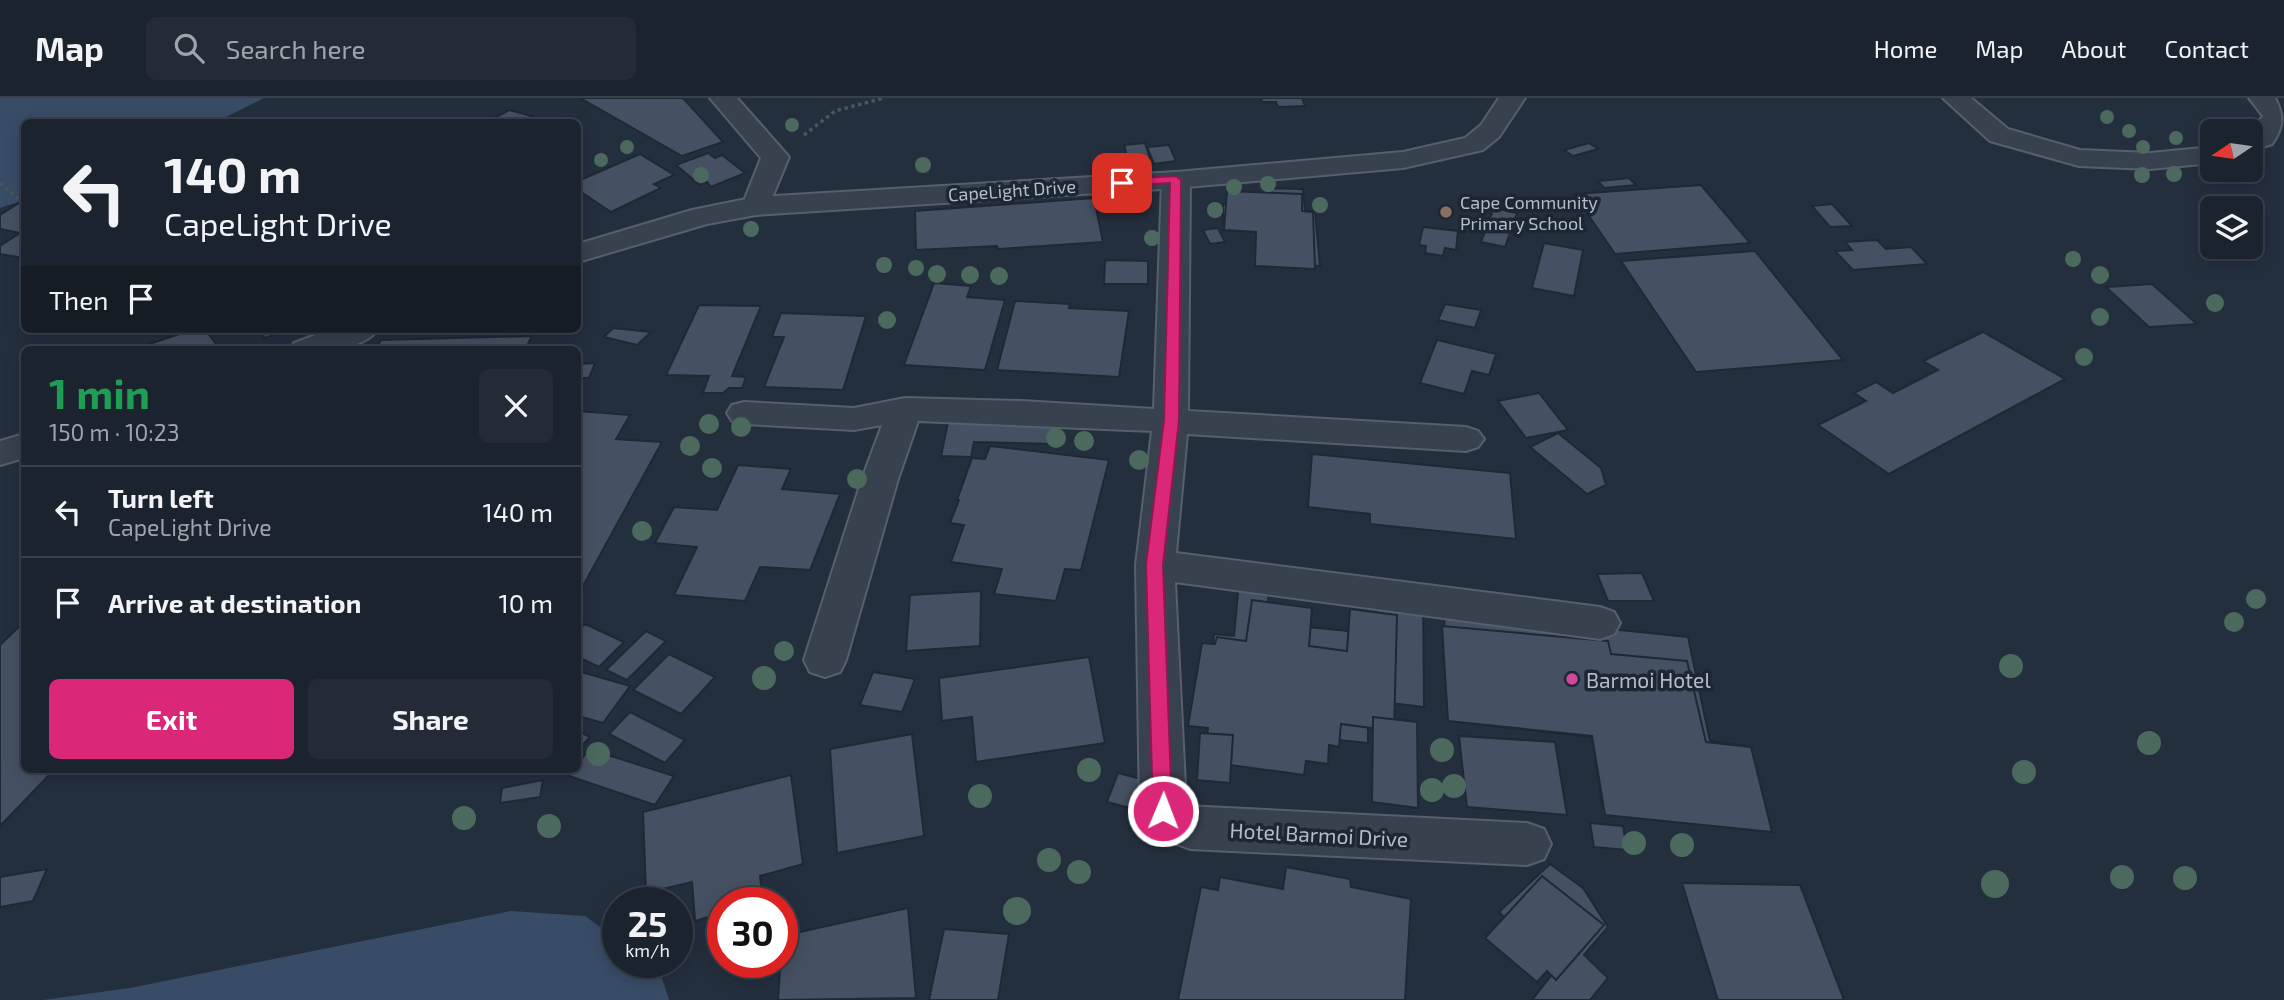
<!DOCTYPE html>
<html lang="en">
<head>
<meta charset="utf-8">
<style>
	:root { --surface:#1b232e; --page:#242b36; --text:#f1f3f6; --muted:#a0a4aa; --line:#39404a; --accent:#db2777 }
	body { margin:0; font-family:"Exo 2",sans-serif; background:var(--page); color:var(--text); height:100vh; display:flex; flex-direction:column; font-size:26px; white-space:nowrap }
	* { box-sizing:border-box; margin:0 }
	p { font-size:23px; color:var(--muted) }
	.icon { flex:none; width:38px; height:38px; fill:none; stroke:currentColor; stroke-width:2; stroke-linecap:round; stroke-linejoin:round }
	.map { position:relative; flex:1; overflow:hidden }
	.side { position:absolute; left:21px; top:248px; width:560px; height:427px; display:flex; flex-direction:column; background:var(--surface); border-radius:10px; box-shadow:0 4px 18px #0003,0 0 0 2px var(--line) }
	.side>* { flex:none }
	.guide { position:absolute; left:21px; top:21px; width:560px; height:214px; border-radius:10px; box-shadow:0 4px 18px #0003,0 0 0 2px var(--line); background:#1b232e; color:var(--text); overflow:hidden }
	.needle { width:46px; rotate:257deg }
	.buttons { position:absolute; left:2200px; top:21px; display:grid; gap:14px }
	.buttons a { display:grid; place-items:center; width:63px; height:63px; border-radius:10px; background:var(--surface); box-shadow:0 4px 18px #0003,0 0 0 2px var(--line); font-size:35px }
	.speed { position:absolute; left:602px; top:789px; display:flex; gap:14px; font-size:35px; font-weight:700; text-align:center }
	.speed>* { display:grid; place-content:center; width:91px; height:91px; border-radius:50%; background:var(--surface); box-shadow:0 4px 18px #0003,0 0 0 2px var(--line); line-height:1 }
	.speed small { font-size:18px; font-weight:400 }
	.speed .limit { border:10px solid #d22; background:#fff; color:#111 }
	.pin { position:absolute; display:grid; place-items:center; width:60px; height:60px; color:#fff; margin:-30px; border-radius:14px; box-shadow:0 4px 10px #0006 }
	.me { position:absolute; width:77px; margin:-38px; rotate:1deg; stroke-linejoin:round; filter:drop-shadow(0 0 5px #0008) }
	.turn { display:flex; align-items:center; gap:24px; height:147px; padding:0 28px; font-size:32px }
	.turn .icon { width:91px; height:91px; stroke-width:2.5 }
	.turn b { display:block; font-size:49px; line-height:60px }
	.then { display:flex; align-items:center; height:66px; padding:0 28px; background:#0003; gap:14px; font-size:26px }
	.round { display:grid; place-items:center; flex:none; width:74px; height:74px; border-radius:10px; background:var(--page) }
	.headline { display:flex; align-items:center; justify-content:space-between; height:119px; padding:0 28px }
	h1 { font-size:42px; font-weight:700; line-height:52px; color:#1e9e55 }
	.button { display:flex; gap:14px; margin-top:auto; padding:14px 28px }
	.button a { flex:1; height:80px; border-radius:10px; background:var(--accent); color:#fff; font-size:28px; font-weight:700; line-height:80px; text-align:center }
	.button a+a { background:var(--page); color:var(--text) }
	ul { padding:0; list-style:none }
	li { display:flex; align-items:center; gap:21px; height:91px; padding:0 28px; border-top:2px solid var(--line) }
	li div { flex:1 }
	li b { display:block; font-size:26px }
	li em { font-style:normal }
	header { display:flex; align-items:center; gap:42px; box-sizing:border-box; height:98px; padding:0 35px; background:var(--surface); border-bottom:2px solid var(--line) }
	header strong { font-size:33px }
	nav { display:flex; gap:38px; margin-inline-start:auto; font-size:24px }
	.search { width:490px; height:63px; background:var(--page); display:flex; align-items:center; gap:18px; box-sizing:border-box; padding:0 24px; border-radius:10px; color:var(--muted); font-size:26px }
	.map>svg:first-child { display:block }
	.water { fill:#394c67 }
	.building { fill:#455162; stroke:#1f2835; stroke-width:2 }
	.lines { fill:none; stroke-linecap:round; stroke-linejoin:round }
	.minor-casing { stroke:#565f6c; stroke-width:4 }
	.tertiary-casing { stroke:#565f6c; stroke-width:4 }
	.path { stroke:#44595c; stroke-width:3.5; stroke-dasharray:3.5 3.5; stroke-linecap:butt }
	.minor { fill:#38414e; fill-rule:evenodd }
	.tertiary { fill:#38414e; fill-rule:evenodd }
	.tree { fill:#4b6a5d }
	.route { fill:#db2777; stroke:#8e194d; stroke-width:2 }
	.education-dot { fill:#8d6e63; stroke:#1d2633; stroke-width:2.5 }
	.hotel-dot { fill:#d1479c; stroke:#1d2633; stroke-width:2.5 }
	.labels { text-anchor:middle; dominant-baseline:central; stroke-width:7; stroke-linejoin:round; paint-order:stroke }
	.far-street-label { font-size:18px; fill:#b4bcc9; stroke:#1d2633 }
	.far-poi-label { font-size:18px; fill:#b4bcc9; stroke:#1d2633; text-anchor:start }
	.poi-label { font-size:21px; fill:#b4bcc9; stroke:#1d2633; text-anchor:start }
	.street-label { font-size:21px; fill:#b4bcc9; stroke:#1d2633 }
</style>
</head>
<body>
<header>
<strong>Map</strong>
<div class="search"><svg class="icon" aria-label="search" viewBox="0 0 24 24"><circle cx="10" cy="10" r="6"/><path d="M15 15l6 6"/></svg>Search here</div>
<nav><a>Home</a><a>Map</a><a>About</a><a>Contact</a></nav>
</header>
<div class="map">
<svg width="2284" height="902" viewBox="0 0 2284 902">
	<rect width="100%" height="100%" fill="#242f3e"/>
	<g class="water">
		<polygon points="0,0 264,0 216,24 24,24 24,102 0,110"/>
		<path d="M511,813L585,818L618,842V864C658,864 657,863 669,902H43L130,890Z"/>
	</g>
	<g class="building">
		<polygon points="580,0 683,0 723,44 682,58"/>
		<polygon points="1261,0 1302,0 1305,8 1278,9 1276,4 1262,4"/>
		<polygon points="509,12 532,18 522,24 487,24"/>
		<polygon points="1145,45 1150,60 1128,62 1124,47"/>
		<polygon points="1589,45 1598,51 1573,58 1564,52"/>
		<polygon points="1169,47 1176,63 1154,66 1147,49"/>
		<polygon points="708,55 715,60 722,57 745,75 711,89 707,84 700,87 676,67"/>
		<polygon points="640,56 674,77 654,86 661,90 611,114 578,92 578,83"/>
		<polygon points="1629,80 1636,87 1604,90 1598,83"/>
		<polygon points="1701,87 1750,145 1615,156 1574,96"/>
		<polygon points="1264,90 1303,91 1305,113 1315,113 1320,168 1260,166 1259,133 1223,132 1223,106 1264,107"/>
		<polygon points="1227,93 1302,96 1302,113 1313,114 1315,171 1255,168 1256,134 1224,132"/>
		<polygon points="1094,100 1103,144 998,151 997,148 916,152 915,113"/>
		<polygon points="22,103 24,103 24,160 0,156 0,148 20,135 0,131 0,117"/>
		<polygon points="1832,106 1852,128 1830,129 1812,108"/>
		<polygon points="1494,110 1517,115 1505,149 1481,144"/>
		<polygon points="1423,129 1458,133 1456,152 1445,150 1443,158 1425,155 1426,148 1419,147"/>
		<polygon points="1218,130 1225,144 1210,146 1203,132"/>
		<polygon points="1877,142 1886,151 1911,149 1927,166 1853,172 1835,153 1852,152 1845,144"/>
		<polygon points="1544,145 1583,152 1574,198 1532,190"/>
		<polygon points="1755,153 1843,262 1696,274 1621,163"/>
		<polygon points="1105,162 1148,163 1148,186 1104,186"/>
		<polygon points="934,185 971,188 967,199 1005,202 985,272 904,267"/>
		<polygon points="2152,186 2197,226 2149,229 2106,189"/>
		<polygon points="1015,203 1070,206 1069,210 1129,213 1119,279 997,272"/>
		<polygon points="1445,206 1481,212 1475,230 1438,222"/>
		<polygon points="699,207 761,208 732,278 746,279 742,290 729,290 723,295 703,295 709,278 666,277"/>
		<polygon points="781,215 866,218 843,292 764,289 784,239 772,239"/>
		<polygon points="613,230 651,234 637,247 604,239"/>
		<polygon points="195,231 205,231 220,252 131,252"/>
		<polygon points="262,231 293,231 264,240"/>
		<polygon points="1983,234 2065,281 1889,376 1818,327 1866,303 1854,295 1876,284 1893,295 1938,272 1923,263"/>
		<polygon points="532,238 525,252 375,252 381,242"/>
		<polygon points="1437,242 1496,256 1489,277 1472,273 1464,296 1420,285"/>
		<polygon points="595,265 589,280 578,280 578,266"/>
		<polygon points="1539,295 1568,332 1526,340 1498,303"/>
		<polygon points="578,313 630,317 616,341 662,344 583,488 578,487"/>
		<polygon points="948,324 1055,326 1053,346 974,344 971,359 941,358"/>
		<polygon points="1558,335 1601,370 1606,387 1587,396 1530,349"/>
		<polygon points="990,348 1109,362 1081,472 1065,471 1056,503 994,496 1002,471 951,464 964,427 950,425 959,402 957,402 972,360 985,361"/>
		<polygon points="1312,356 1510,375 1516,441 1370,426 1370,416 1308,409"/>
		<polygon points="738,367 791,371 782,391 840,396 810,472 760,469 745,503 674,497 697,449 655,445 674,409 717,412"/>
		<polygon points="1642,475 1654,503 1608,503 1597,476"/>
		<polygon points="1239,484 1269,487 1267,525 1368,535 1368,645 1221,630 1223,607 1207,605 1214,536 1234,538"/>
		<polygon points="1377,491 1423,496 1424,609 1374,603"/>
		<polygon points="981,493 980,548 906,553 910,497"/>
		<polygon points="1252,502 1312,510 1309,548 1347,553 1350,511 1397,517 1394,633 1341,626 1339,649 1329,647 1328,666 1306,663 1304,677 1223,666 1225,652 1206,649 1208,630 1188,628 1202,545 1215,546 1217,539 1246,543"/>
		<polygon points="1444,514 1688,539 1710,643 1748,648 1767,727 1602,708 1592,639 1449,623"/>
		<polygon points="24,524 24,672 54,672 0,728 0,547"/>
		<polygon points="585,526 624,544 599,569 578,559 578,533"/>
		<polygon points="1442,528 1608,543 1611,556 1687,563 1706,644 1751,649 1772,734 1605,717 1592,638 1448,623"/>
		<polygon points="646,533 666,543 627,582 606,572"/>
		<polygon points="669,556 715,579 681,616 633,592"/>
		<polygon points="1089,559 1105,645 976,664 972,619 942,623 939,580"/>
		<polygon points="578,573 630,588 603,625 578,618"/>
		<polygon points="873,574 915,581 902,614 860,607"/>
		<polygon points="630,614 685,642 665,665 609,636"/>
		<polygon points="1373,619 1417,624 1418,710 1372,704"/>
		<polygon points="578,633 590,639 578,652"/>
		<polygon points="1200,635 1233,637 1230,685 1197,682"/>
		<polygon points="912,636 924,738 837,755 830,651"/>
		<polygon points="1459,638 1555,644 1567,717 1467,709"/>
		<polygon points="589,651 674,678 655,707 569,678 573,672 578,672 578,666"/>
		<polygon points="1118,675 1141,681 1130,710 1107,704"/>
		<polygon points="791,677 803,766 760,778 763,805 723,805 723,815 695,823 692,784 646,795 643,714"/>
		<polygon points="543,682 540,699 500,705 502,690"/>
		<polygon points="1590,725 1623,728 1627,752 1594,749"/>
		<polygon points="1550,766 1583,790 1608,829 1584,857 1608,880 1590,902 1532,902 1557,870 1499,814"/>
		<polygon points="1286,769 1350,781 1351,789 1411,801 1405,902 1178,902 1201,789 1218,792 1220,779 1283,791"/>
		<polygon points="47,771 33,803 0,809 0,779"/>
		<polygon points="1542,778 1604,827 1556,882 1547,873 1537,884 1485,840"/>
		<polygon points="1682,785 1800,787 1844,902 1718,902"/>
		<polygon points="908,810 916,900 778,902 782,838"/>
		<polygon points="944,831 1009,836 998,902 929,902"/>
	</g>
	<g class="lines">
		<defs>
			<g id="minor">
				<polygon points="710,0 737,0 789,59 766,114 756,117 746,114 742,108 761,60"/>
				<polygon points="1943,0 1971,0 2008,31 2080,52 2150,55 2212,49 2212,65 2150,71 2079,68 1990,43"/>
				<path d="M2249,0H2275C2284,17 2284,29 2272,46L2250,53V36L2263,18Z"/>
				<polygon points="1176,74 1186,76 1190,82 1188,313 1466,329 1478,333 1484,341 1478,349 1466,353 1187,336 1176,455 1600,509 1614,514 1620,525 1614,536 1600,541 1175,484 1186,708 1527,725 1544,731 1551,746 1544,761 1527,767 1190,751 1150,736 1140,714 1136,467 1152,333 918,323 898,381 846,562 840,574 825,579 810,574 804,562 862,381 882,327 854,332 744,326 732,323 727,315 732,307 744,304 854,310 905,300 1022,303 1154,311 1162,82 1166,76"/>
			</g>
			<g id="tertiary">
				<polygon points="1499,0 1525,0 1499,39 1483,52 1403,70 1176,90 756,117 707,126 578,164 578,146 692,112 756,99 1176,74 1403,54 1465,40 1481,27"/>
				<path d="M332,231H378C362,255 315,252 290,252L294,245Z"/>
				<polygon points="24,336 24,360 0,367 0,343"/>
			</g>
		</defs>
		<use href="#minor" class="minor-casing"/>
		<use href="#tertiary" class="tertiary-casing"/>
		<g class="path">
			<polyline points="804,37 835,13 884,0"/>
			<polyline points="0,85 21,103"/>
		</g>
		<use href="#minor" class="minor"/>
		<use href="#tertiary" class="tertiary"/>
	</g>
	<g class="tree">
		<circle cx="2107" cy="19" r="7"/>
		<circle cx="792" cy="27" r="7"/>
		<circle cx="2129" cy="33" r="7"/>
		<circle cx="2176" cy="40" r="7"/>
		<circle cx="627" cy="49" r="7"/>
		<circle cx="2143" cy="49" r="7"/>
		<circle cx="601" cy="62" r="7"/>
		<circle cx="923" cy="67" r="8"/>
		<circle cx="2174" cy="76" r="8"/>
		<circle cx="701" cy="77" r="8"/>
		<circle cx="2142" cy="77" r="8"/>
		<circle cx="1268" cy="86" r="8"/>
		<circle cx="1234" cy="89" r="8"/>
		<circle cx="1100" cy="98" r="8"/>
		<circle cx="1320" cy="107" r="8"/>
		<circle cx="1215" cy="112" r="8"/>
		<circle cx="751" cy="131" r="8"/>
		<circle cx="1152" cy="140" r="8"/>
		<circle cx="2073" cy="161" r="8"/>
		<circle cx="884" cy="167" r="8"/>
		<circle cx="916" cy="170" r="8"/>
		<circle cx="937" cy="176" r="9"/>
		<circle cx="970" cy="177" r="9"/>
		<circle cx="2100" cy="177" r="9"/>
		<circle cx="999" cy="178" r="9"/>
		<circle cx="2215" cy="205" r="9"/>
		<circle cx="2100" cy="219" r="9"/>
		<circle cx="887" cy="222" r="9"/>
		<circle cx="2084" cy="259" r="9"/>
		<circle cx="709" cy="326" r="10"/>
		<circle cx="741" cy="329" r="10"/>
		<circle cx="1056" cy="340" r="10"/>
		<circle cx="1084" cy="343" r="10"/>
		<circle cx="690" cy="348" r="10"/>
		<circle cx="1139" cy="362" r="10"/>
		<circle cx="712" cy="370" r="10"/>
		<circle cx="857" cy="381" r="10"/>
		<circle cx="642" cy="433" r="10"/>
		<circle cx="2256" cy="501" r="10"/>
		<circle cx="2234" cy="524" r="10"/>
		<circle cx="784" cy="553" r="10"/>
		<circle cx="2011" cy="568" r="12"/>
		<circle cx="764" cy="580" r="12"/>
		<circle cx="2149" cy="645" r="12"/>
		<circle cx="1442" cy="652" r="12"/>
		<circle cx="598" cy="656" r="12"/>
		<circle cx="1089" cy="672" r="12"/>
		<circle cx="2024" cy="674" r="12"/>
		<circle cx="1454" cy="688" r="12"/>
		<circle cx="1432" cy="692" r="12"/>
		<circle cx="980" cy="698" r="12"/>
		<circle cx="464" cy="720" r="12"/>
		<circle cx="549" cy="728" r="12"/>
		<circle cx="1634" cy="745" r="12"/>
		<circle cx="1682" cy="747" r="12"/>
		<circle cx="1049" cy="762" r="12"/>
		<circle cx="1079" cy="774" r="12"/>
		<circle cx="2122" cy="779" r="12"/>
		<circle cx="2185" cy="780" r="12"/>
		<circle cx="1995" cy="786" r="14"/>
		<circle cx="1017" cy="813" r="14"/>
	</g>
	<polygon class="route" points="1176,78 1181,82 1179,322 1163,467 1172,713 1169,719 1163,722 1156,719 1153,713 1146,467 1164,322 1170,85 1122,88 1117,85 1122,81"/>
	<circle class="education-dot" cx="1446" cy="114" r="7"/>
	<circle class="hotel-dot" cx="1572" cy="581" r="7"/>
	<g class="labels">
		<g class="far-street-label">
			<text transform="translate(1012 92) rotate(-4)">CapeLight Drive</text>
		</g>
		<g class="far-poi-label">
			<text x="1460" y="104">Cape Community<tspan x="1460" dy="21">Primary School</tspan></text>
		</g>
		<g class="poi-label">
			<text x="1586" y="581">Barmoi Hotel</text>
		</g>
		<g class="street-label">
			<text transform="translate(1319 736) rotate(3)">Hotel Barmoi Drive</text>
		</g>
	</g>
</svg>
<div class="buttons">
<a><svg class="needle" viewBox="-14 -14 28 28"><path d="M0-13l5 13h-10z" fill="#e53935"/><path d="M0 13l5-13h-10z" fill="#a0a4aa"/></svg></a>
<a><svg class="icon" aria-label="layers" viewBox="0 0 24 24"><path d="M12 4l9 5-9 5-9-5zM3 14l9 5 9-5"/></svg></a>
</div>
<div class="speed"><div>25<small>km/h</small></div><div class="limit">30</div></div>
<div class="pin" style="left:1122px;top:85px;background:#d93025"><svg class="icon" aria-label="arrive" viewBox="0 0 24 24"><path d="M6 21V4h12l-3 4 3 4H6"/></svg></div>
<svg class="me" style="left:1163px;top:713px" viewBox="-20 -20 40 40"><circle r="17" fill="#db2777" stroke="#fff" stroke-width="3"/><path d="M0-11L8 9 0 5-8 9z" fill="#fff"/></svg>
<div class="guide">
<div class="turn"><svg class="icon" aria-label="left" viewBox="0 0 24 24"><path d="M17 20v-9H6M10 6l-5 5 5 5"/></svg><div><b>140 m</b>CapeLight Drive</div></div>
<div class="then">Then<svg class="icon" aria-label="arrive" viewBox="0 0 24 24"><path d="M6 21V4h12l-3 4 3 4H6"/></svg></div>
</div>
<section class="side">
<div class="headline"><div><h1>1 min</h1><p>150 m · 10:23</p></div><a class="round"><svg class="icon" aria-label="close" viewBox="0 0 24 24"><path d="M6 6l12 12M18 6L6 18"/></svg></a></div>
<ul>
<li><svg class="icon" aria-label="left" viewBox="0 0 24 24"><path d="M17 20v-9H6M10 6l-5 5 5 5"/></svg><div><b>Turn left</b><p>CapeLight Drive</p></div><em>140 m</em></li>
<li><svg class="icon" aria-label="arrive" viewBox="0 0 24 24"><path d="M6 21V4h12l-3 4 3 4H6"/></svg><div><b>Arrive at destination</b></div><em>10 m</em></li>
</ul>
<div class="button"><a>Exit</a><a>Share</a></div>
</section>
</div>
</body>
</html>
